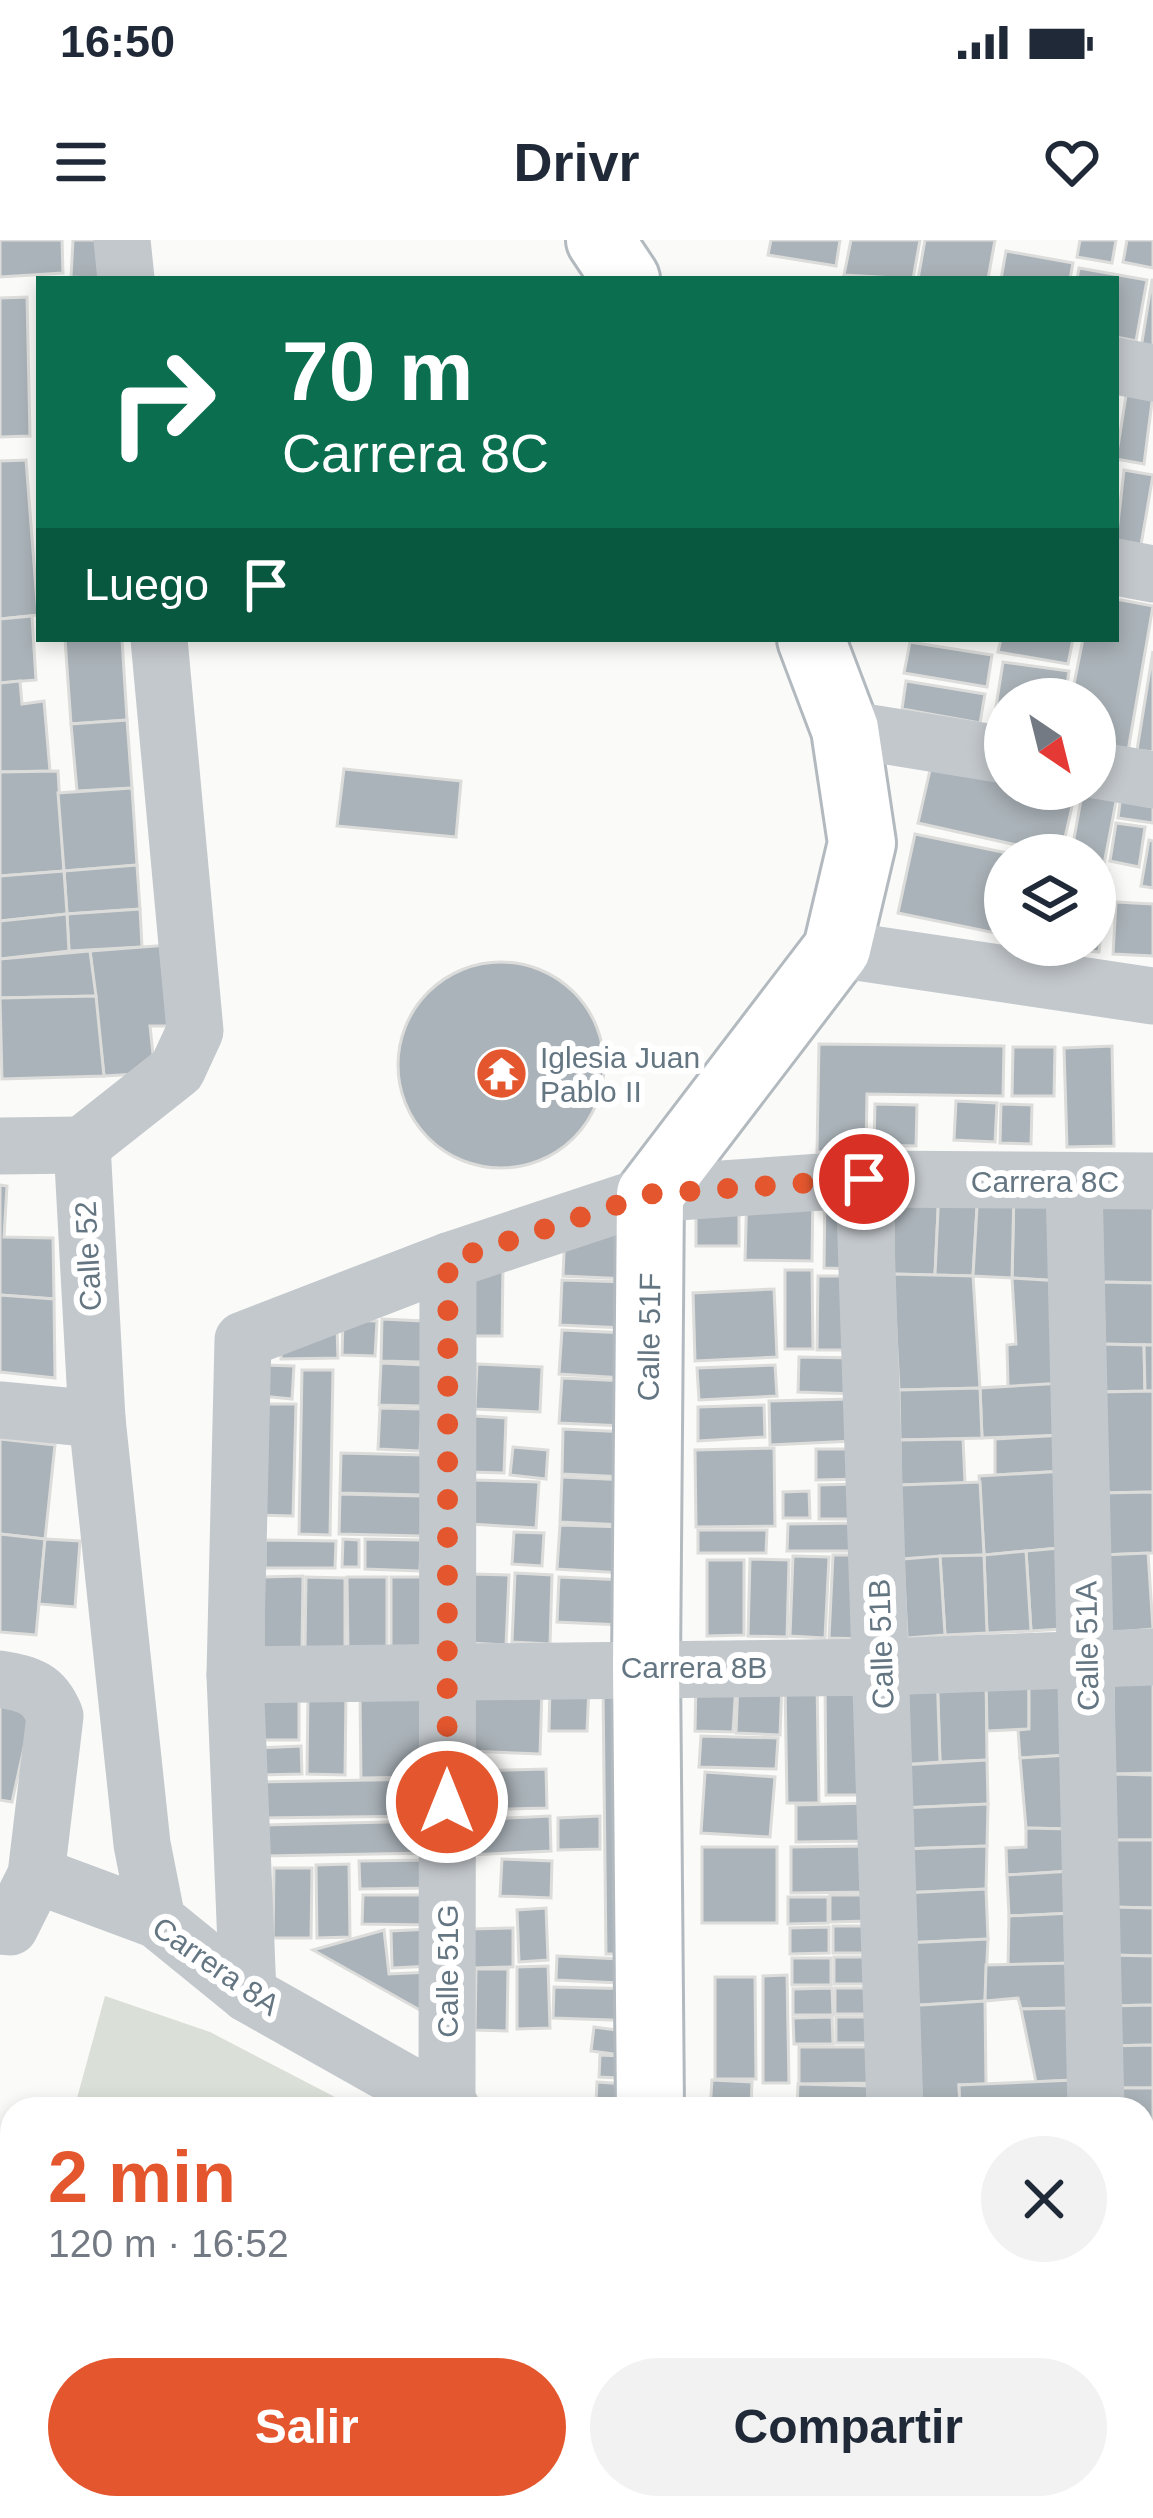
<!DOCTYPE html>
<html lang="es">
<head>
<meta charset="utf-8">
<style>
	:root { --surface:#fff; --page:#f2f2f3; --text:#1f2937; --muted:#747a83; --accent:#e4572e }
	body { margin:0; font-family:Arial,sans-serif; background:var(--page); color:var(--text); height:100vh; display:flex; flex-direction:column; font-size:45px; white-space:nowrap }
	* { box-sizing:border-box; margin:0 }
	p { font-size:39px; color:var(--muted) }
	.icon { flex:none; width:66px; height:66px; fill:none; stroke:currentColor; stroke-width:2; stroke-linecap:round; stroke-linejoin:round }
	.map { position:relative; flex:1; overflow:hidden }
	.sheet { position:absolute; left:0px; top:1857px; width:1155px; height:423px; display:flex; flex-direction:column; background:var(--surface); border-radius:36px 36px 0 0; box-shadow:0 6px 18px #0003 }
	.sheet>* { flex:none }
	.top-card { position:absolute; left:36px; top:36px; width:1083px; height:366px; border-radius:0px; box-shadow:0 6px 18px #0003; background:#0b6e4f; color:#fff; overflow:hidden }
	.needle { width:78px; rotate:145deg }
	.fabs { position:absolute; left:984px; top:438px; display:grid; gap:24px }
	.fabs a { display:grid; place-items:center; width:132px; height:132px; border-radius:50%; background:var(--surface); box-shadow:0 6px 18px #0003; font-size:60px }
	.pin { position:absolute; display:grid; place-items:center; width:102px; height:102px; color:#fff; margin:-51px; border:6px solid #fff; border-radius:50%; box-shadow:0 3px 12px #0007 }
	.me { position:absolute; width:132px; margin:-66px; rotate:0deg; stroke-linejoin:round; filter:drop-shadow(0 0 9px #0008) }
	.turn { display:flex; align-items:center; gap:42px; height:252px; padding:0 48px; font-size:54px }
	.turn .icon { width:156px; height:156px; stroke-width:2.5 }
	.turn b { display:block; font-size:84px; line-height:102px }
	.then { display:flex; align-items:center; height:114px; padding:0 48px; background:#0003; gap:24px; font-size:45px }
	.round { display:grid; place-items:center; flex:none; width:126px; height:126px; border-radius:63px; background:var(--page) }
	.overview { display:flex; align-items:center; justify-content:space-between; height:204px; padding:0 48px }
	h1 { font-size:72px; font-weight:800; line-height:90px; color:var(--accent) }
	.primary-button { display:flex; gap:24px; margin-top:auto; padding:24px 48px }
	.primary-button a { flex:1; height:138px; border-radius:72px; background:var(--accent); color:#fff; font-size:48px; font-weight:800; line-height:138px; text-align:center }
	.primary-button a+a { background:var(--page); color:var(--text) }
	.status { display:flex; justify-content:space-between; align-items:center; height:84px; padding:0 60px; background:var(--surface); direction:ltr }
	.status svg { height:33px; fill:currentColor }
	header { display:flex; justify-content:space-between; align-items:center; height:156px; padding:0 48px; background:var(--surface); font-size:54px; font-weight:800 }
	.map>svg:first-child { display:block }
	.green { fill:#dadfd7 }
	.building { fill:#aab3b9; stroke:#dcdcda; stroke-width:3 }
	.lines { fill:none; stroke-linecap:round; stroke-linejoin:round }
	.secondary-casing { stroke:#b3babf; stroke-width:72 }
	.street { stroke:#c3c8cc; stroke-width:57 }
	.secondary { stroke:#fff; stroke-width:66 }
	.route { stroke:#e4572e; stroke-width:21; stroke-dasharray:0 37.8 }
	.labels { text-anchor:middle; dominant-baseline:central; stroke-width:12; stroke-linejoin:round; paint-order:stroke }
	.poi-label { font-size:30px; fill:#657683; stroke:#fff; text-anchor:start }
	.street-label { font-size:30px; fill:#657683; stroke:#fff }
</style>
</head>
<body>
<div class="status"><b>16:50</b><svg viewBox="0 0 49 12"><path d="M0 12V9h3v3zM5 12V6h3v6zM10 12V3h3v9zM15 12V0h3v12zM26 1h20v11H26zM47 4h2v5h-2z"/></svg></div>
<header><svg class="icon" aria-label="menu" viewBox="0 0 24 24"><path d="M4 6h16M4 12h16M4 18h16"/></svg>Drivr<svg class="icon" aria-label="heart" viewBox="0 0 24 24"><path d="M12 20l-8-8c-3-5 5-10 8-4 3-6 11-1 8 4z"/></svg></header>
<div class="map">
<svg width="1153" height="2278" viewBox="0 0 1153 2278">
	<rect width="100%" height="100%" fill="#fafaf8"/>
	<g class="green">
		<polygon points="105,1756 210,1792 358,1869 74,1869"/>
		<polygon points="12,2054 12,2268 373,2268 371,2278 0,2278 0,2090"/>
	</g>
	<g class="building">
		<polygon points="0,0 62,0 63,33 0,37"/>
		<polygon points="73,0 117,0 116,39 71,37"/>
		<polygon points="771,0 840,0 836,26 768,15"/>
		<polygon points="851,0 920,0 913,39 844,35"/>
		<polygon points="925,0 995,0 988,39 918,39"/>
		<polygon points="1080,0 1116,0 1112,23 1077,17"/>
		<polygon points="1127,0 1153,0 1153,28 1123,22"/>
		<polygon points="1006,11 1073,23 1070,39 1001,39"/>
		<polygon points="1079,28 1147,40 1136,101 1116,97 1116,39 1077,39"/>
		<polygon points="1152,40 1153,40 1153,110 1141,108"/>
		<polygon points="27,57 30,196 0,197 0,58"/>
		<polygon points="1127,149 1153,154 1144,224 1116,219"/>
		<polygon points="26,220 38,375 0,379 0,221"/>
		<polygon points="1124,230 1153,235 1141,305 1116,301"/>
		<polygon points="1116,359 1153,366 1128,511 1095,505 1095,459 1071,459 1083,399 1116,399"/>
		<polygon points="32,376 36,440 0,443 0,379"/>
		<polygon points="65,399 122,399 127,480 71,484"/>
		<polygon points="1001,399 1073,399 1068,424 998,412"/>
		<polygon points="910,402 992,415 987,447 904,433"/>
		<polygon points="1153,411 1153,512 1137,510"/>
		<polygon points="1003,422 1069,431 1065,459 1005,459 1005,494 992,492"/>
		<polygon points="20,441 22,464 44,461 50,531 0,532 0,443"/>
		<polygon points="906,441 985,454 980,483 902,469"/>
		<polygon points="127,480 132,548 77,551 71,484"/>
		<polygon points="933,517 1005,533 1005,549 1076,549 1061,615 918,583"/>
		<polygon points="344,529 461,541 456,597 337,586"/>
		<polygon points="58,531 64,631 0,636 0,532"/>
		<polygon points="1119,546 1104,624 1095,623 1095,615 1071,615 1083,549"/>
		<polygon points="1122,547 1153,552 1153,583 1118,578"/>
		<polygon points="132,548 137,625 64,631 58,553"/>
		<polygon points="1116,583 1145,587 1139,627 1110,621"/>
		<polygon points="915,594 1017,615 1005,615 1005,695 898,673"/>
		<polygon points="1149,600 1153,601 1153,648 1141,646"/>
		<polygon points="137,625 140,669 67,674 64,631"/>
		<polygon points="1095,630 1108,631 1099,712 1058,708 1095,705"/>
		<polygon points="64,631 67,674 0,681 0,636"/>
		<polygon points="1116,662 1153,664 1153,716 1113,714"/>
		<polygon points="140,669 142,707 69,711 67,674"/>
		<polygon points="67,674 69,711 0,719 0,681"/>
		<polygon points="168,705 170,786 150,786 155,833 104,836 90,711"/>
		<polygon points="90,711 96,756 0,758 0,719"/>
		<circle cx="501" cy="825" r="103"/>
		<polygon points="96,756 104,836 2,839 0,758"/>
		<polygon points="819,804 1004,806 1003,856 867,854 866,912 817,912"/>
		<polygon points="1112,806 1114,906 1067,907 1064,808"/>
		<polygon points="1013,807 1055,807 1054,856 1012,856"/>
		<polygon points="956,861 997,863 995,902 954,900"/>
		<polygon points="875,864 917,865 916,906 874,905"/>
		<polygon points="1001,864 1032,865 1031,904 1000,903"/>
		<polygon points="1153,944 1153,1043 1100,1042 1102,945"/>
		<polygon points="0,945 7,946 4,997 53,998 54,1059 0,1055"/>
		<polygon points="747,949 813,950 812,1021 745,1020"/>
		<polygon points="825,949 863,950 862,1029 824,1028"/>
		<polygon points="1055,949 1061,1041 1012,1038 1014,950"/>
		<polygon points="939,950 935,1035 893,1034 893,951"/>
		<polygon points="939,950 978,950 973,1036 935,1035"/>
		<polygon points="978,950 1014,950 1012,1038 973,1036"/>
		<polygon points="739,954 739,1006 696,1006 696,955"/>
		<polygon points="565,991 630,993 628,1039 563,1036"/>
		<polygon points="462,1026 503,1026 502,1096 462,1096"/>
		<polygon points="785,1030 812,1030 813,1109 785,1109"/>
		<polygon points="893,1034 973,1036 980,1148 899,1150"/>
		<polygon points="818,1036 861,1036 860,1110 817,1110"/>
		<polygon points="1012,1038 1061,1041 1064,1143 1008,1148 1007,1105 1016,1104"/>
		<polygon points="562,1040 627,1042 625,1088 560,1085"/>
		<polygon points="1100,1042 1153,1043 1153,1105 1099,1104"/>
		<polygon points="774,1049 777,1117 695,1121 693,1053"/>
		<polygon points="0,1055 54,1059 55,1138 0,1132"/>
		<polygon points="382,1079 423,1081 422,1122 381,1121"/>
		<polygon points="343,1080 377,1081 375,1116 342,1115"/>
		<polygon points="337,1088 338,1118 281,1119 280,1089"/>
		<polygon points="562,1090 626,1093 624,1138 559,1134"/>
		<polygon points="1099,1104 1144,1105 1145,1151 1099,1152"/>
		<polygon points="1144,1105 1153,1105 1153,1151 1145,1151"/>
		<polygon points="799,1117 857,1118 857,1154 798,1152"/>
		<polygon points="381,1123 423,1125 421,1166 379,1165"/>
		<polygon points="477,1124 542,1127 540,1172 475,1169"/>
		<polygon points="263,1125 294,1126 292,1159 261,1156"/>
		<polygon points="775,1125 777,1156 699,1160 697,1128"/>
		<polygon points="302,1130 333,1130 330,1295 299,1294"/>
		<polygon points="562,1138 627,1141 624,1186 559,1183"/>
		<polygon points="1064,1143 1065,1195 982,1198 980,1148"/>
		<polygon points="980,1148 982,1198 900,1200 899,1150"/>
		<polygon points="1153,1151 1153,1252 1100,1253 1099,1152"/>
		<polygon points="851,1159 853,1201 770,1205 769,1161"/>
		<polygon points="261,1164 296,1164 293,1276 257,1275"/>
		<polygon points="764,1165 765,1197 698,1201 698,1167"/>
		<polygon points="380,1168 422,1169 420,1211 378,1209"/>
		<polygon points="474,1176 506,1178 504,1233 470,1232"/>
		<polygon points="563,1189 628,1192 626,1237 562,1234"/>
		<polygon points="1065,1195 1066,1231 995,1235 995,1199"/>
		<polygon points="0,1199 55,1205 45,1299 0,1294"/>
		<polygon points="963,1199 965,1243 900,1245 900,1200"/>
		<polygon points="513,1207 548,1210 546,1239 510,1235"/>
		<polygon points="774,1208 775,1286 696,1287 695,1210"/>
		<polygon points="816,1209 862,1209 862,1239 816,1240"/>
		<polygon points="341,1213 423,1215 423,1255 340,1253"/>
		<polygon points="1066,1231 1071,1307 984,1315 979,1236"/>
		<polygon points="562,1237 627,1240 624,1285 560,1282"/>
		<polygon points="474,1240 539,1242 536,1288 471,1284"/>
		<polygon points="980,1242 984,1315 903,1319 900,1245"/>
		<polygon points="858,1244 859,1279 819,1279 819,1245"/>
		<polygon points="809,1251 810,1278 783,1278 783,1252"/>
		<polygon points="1153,1252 1153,1313 1102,1315 1100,1253"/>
		<polygon points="340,1254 422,1256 421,1296 339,1294"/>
		<polygon points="862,1283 862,1311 787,1311 788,1284"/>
		<polygon points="560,1285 625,1287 622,1333 557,1329"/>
		<polygon points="698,1290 767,1290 766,1313 698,1313"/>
		<polygon points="514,1292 544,1293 542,1326 512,1324"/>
		<polygon points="0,1294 45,1299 36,1395 0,1392"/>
		<polygon points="45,1299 80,1301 75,1367 39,1364"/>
		<polygon points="343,1299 359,1300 359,1327 342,1327"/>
		<polygon points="365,1299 421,1300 420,1331 365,1329"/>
		<polygon points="265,1300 336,1301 335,1328 265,1328"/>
		<polygon points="1071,1307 1076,1388 1031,1391 1026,1311"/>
		<polygon points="1026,1311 1031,1391 987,1393 984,1315"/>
		<polygon points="1148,1313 1153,1389 1106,1393 1102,1315"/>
		<polygon points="833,1315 868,1315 867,1399 829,1398"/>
		<polygon points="984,1315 987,1393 945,1395 940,1316"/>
		<polygon points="793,1316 829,1317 825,1398 790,1396"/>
		<polygon points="940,1316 945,1395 907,1398 903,1319"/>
		<polygon points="750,1319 789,1320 787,1397 748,1396"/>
		<polygon points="707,1320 744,1320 744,1395 707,1396"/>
		<polygon points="515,1333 552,1335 550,1404 512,1402"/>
		<polygon points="472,1334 509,1335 506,1405 469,1403"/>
		<polygon points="303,1336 302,1409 263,1409 263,1337"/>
		<polygon points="306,1337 345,1338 345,1409 305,1410"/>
		<polygon points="347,1337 387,1337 387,1409 348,1409"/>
		<polygon points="391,1337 430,1337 431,1409 391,1410"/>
		<polygon points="559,1337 624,1340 621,1385 557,1382"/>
		<polygon points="937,1430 986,1430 987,1520 940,1522"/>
		<polygon points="937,1430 940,1522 901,1525 897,1432"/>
		<polygon points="986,1430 1029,1430 1029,1489 987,1491"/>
		<polygon points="1029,1430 1069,1430 1069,1515 1020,1518 1018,1490 1029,1489"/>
		<polygon points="1153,1434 1153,1533 1114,1534 1113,1435"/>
		<polygon points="696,1442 736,1443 733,1492 695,1491"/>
		<polygon points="738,1442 782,1444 780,1495 736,1493"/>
		<polygon points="817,1442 819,1563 787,1563 785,1443"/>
		<polygon points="825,1442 869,1442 871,1555 826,1555"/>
		<polygon points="471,1445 542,1448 540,1514 469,1511"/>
		<polygon points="550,1446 589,1447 587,1491 549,1491"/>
		<polygon points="642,1447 645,1714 606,1714 603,1448"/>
		<polygon points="308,1454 346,1454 345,1535 307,1534"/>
		<polygon points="299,1455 299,1500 252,1500 252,1456"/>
		<polygon points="427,1456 428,1537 361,1538 360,1457"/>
		<polygon points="0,1461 33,1467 12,1562 0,1560"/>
		<polygon points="701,1496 778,1498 776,1529 699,1527"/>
		<polygon points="301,1506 302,1534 258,1535 257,1508"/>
		<polygon points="1069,1515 1072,1589 1026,1588 1020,1518"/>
		<polygon points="987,1520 988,1564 902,1568 901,1525"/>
		<polygon points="546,1529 547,1568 464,1570 464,1531"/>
		<polygon points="705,1532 775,1537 770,1597 701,1593"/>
		<polygon points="1114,1534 1153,1535 1153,1600 1112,1600"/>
		<polygon points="429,1539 429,1576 259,1578 258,1542"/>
		<polygon points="869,1563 869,1601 796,1602 796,1565"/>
		<polygon points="988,1564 987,1606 903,1609 902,1568"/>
		<polygon points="550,1576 551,1611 469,1615 468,1580"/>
		<polygon points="600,1576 600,1609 558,1610 558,1578"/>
		<polygon points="428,1581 430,1613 264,1616 264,1585"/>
		<polygon points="1026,1588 1072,1589 1072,1631 1007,1635 1006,1608 1026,1607"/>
		<polygon points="1112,1600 1153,1600 1153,1668 1111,1667"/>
		<polygon points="869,1606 870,1652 791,1653 791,1607"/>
		<polygon points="987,1606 986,1649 903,1653 903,1609"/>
		<rect x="702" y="1607" width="75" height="76"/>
		<polygon points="502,1619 552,1621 551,1658 500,1656"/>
		<polygon points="430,1620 430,1648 360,1649 359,1621"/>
		<polygon points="349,1624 350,1697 317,1698 316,1625"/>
		<polygon points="274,1628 312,1628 311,1698 273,1698"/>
		<polygon points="1072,1631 1074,1673 1009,1676 1007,1635"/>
		<polygon points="986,1649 988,1699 905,1703 903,1653"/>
		<polygon points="363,1655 430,1655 430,1685 362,1684"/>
		<polygon points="830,1655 870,1655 869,1681 830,1682"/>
		<polygon points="788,1657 828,1657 828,1683 788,1684"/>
		<polygon points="1111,1667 1153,1668 1153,1716 1110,1715"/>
		<polygon points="546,1668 548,1720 519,1722 517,1670"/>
		<polygon points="1074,1673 1073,1723 1008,1725 1009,1676"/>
		<polygon points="833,1686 872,1686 873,1713 833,1713"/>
		<polygon points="829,1687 829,1713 790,1714 790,1688"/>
		<polygon points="513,1688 513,1727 471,1728 471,1689"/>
		<polygon points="430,1689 432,1726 392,1728 391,1691"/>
		<polygon points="384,1690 389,1734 433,1732 434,1778 313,1710"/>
		<polygon points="988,1699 985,1761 906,1766 905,1703"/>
		<polygon points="1110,1715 1153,1716 1153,1765 1107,1766"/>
		<polygon points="557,1716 643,1720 641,1744 556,1740"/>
		<rect x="834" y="1717" width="40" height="27"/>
		<rect x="792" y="1718" width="39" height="27"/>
		<polygon points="1073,1723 1073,1768 1021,1769 1018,1758 985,1761 986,1725"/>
		<polygon points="548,1726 550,1788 517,1789 517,1727"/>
		<polygon points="476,1729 508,1729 507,1791 475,1790"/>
		<polygon points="787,1735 789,1843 763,1843 763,1736"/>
		<polygon points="715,1737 755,1737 756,1839 715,1839"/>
		<polygon points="554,1747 641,1749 640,1781 553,1778"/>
		<polygon points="832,1748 833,1775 793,1775 793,1749"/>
		<polygon points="835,1748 874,1748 875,1774 835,1774"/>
		<polygon points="985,1761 986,1844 959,1845 960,1861 909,1864 906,1766"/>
		<polygon points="1153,1765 1153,1805 1107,1806 1107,1766"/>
		<polygon points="1073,1768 1074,1840 1036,1842 1021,1769"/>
		<polygon points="832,1777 833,1804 794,1804 793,1778"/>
		<rect x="836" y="1777" width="40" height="26"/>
		<polygon points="594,1787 624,1791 621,1815 591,1811"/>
		<polygon points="1153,1805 1153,1848 1107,1848 1107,1806"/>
		<polygon points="799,1807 873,1807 873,1843 799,1844"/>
		<polygon points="600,1815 642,1817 640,1839 599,1837"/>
		<polygon points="712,1840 752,1842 751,1869 710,1869"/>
		<polygon points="1074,1840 1075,1869 960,1869 959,1845"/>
		<polygon points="597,1842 640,1845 638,1864 596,1861"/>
		<polygon points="798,1844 873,1846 872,1869 797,1869"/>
		<polygon points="1107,1848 1153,1848 1153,1892 1143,1892 1143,1869 1108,1869"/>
		<polygon points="1143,1892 1153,1892 1153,1933 1143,1934"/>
		<polygon points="1153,1939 1153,2009 1143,2009 1143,1940"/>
		<polygon points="1153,2225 1153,2278 1099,2278 1096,2268 1143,2268 1143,2228"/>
		<polygon points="929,2268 1034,2268 1038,2278 933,2278"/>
		<polygon points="1034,2268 1096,2268 1099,2278 1038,2278"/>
	</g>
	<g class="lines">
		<defs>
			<g id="secondary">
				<polyline points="600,0 626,39"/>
				<polyline points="650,1869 646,1426 650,954 837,709 862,603 845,489 811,399"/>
				<polyline points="709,2268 715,2278"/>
			</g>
		</defs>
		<use href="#secondary" class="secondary-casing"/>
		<g class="street">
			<polyline points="122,0 126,39"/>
			<polyline points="1116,126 1153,133"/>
			<polyline points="1116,327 1153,334"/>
			<polyline points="845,489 1005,515"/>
			<polyline points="1095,530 1153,540"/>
			<polyline points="837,709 1153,756"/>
			<polyline points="82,905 97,1179 142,1604 157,1680"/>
			<polyline points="82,905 177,830 195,791 159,399"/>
			<polyline points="0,906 82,905"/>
			<polyline points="864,939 895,1869"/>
			<polyline points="1074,943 1096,1869"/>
			<polyline points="0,1170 97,1179"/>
			<polyline points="235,1435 883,1427 1153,1417"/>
			<path d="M0,1439C29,1444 44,1448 55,1476L36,1635L10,1687L0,1686"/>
			<polyline points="36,1635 157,1680 248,1754 452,1869"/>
			<polyline points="248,1754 235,1435 243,1100 448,1021 650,954 864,939 1153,941"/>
			<polyline points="447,1866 448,1021"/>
			<polyline points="1143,2028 1153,2028"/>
			<polyline points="1143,2136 1153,2133"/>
		</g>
		<use href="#secondary" class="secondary"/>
	</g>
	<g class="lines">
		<polyline class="route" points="447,1562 448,1021 650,954 864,939"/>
	</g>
	<defs>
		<symbol id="temple-disc" viewBox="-11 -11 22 22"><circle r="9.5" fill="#e4572e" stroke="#fff"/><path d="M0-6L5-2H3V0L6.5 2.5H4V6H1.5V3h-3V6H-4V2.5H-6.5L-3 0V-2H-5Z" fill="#fff"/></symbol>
	</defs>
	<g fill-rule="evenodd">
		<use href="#temple-disc" x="472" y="804" width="59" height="59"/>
	</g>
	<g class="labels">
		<g class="poi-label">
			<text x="540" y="817">Iglesia Juan<tspan x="540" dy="34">Pablo II</tspan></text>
		</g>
		<g class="street-label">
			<text x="1045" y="941">Carrera 8C</text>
			<text transform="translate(88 1016) rotate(-93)">Calle 52</text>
			<text transform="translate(649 1097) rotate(-89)">Calle 51F</text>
			<text transform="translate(881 1404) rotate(-92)">Calle 51B</text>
			<text transform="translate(1087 1406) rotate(-91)">Calle 51A</text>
			<text x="694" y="1427">Carrera 8B</text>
			<text transform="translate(216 1726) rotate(35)">Carrera 8A</text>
			<text transform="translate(447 1731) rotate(-90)">Calle 51G</text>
		</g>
	</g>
</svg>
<div class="fabs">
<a><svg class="needle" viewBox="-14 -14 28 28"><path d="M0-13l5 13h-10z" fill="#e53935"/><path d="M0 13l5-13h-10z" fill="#747a83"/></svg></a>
<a><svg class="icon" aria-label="layers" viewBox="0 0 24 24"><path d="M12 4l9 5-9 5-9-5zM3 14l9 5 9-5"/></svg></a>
</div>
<div class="pin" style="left:864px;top:939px;background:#d93025"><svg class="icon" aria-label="arrive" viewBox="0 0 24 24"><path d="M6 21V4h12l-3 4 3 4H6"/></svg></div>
<svg class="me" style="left:447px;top:1562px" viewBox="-20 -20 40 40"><circle r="17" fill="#e4572e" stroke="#fff" stroke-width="3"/><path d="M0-11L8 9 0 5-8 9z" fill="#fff"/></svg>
<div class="top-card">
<div class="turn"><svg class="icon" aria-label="right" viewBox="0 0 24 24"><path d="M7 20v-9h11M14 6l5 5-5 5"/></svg><div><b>70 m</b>Carrera 8C</div></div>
<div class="then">Luego<svg class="icon" aria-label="arrive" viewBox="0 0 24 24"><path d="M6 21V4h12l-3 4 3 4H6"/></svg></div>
</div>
<section class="sheet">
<div class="overview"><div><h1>2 min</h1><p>120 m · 16:52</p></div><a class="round"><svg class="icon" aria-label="close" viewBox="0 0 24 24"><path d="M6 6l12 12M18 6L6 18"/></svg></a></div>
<div class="primary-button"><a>Salir</a><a>Compartir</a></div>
</section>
</div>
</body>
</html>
